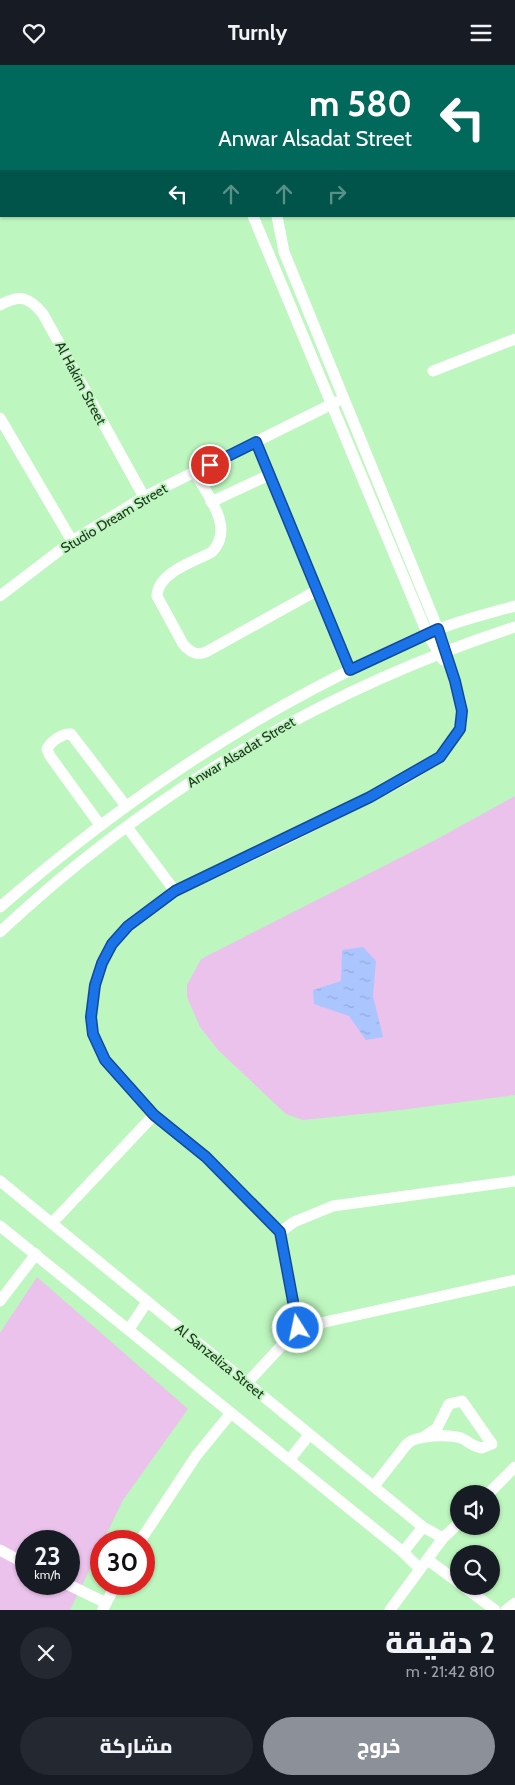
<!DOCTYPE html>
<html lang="ar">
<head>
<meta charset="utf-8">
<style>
	:root { --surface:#171b24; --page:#242831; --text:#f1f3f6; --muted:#9ea1a6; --accent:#8c9099 }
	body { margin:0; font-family:Cabin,Cairo,sans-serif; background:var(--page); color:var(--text); direction:rtl; height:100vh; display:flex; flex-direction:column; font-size:19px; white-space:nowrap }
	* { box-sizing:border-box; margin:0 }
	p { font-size:16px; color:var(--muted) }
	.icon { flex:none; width:28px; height:28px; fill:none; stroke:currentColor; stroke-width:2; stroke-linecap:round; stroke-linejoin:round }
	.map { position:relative; height:1545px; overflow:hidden; direction:ltr }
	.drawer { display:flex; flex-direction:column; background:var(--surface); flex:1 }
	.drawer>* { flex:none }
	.top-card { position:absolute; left:0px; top:0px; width:515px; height:152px; box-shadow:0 1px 4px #0004; direction:rtl; background:#00695c; color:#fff; overflow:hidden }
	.controls { position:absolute; left:450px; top:1420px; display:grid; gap:10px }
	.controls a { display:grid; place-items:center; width:50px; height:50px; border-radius:50%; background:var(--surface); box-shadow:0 1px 4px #0004; font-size:25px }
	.speed { position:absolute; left:15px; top:1465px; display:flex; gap:10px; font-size:25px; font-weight:700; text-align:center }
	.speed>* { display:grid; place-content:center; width:65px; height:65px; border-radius:50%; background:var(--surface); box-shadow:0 1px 4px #0004; line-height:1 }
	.speed small { font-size:12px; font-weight:400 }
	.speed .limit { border:8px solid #d22; background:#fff; color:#111 }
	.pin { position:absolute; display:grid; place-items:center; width:42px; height:42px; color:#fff; margin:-21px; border:2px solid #fff; border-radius:50%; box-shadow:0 1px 5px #0007 }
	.me { position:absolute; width:55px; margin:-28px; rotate:350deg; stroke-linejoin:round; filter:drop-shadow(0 0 4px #0008) }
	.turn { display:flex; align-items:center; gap:18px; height:105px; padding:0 20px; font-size:22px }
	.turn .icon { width:65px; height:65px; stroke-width:2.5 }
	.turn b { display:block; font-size:35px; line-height:42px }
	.lanes { display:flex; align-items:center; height:48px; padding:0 20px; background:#0003; justify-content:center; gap:25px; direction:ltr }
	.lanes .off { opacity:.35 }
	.round { display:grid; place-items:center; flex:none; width:52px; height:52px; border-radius:26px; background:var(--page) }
	.head { display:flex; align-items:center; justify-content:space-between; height:85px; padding:0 20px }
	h1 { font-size:30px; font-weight:800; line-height:38px }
	.primary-button { display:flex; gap:10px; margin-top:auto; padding:10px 20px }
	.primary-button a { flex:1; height:58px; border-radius:30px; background:var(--accent); color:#fff; font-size:20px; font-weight:800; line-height:58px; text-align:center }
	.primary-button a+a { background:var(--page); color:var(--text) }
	header { display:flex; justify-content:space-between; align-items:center; height:65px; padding:0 20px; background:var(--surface); font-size:22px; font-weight:800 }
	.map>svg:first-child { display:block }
	.grass { fill:#ebc2ec; fill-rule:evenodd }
	.water { fill:url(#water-ripples) }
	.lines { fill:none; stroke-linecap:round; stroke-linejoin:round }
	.minor { stroke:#fff; stroke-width:11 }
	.route-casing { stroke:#114b97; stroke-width:12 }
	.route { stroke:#1a73e8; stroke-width:9 }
	.labels { text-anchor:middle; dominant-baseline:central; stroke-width:4; stroke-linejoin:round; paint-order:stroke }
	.street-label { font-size:14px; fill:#203621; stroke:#bdf6be }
</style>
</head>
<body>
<header><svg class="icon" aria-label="menu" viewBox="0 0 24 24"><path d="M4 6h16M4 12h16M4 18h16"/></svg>Turnly<svg class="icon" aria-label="heart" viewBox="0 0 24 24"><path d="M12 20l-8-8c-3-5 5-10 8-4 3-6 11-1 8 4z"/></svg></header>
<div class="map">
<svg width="515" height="1545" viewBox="0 0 515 1545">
	<defs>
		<pattern id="water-ripples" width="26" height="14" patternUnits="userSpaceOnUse" patternTransform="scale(1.25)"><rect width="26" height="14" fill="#abc5fe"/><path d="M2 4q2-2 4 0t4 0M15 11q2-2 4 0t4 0" fill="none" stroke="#93aad9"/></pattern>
	</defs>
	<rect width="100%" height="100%" fill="#bdf6be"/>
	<g class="grass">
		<polygon points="515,731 515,1030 400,1045 303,1055 286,1049 218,985 200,962 187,932 187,920 201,894 437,774"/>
		<path d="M37,1212L188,1344L123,1435L103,1476H101V1481L70,1545H0V1268ZM26,1476H69V1519H26Z"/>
	</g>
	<polygon class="water" points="363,882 376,896 373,931 383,972 366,975 349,951 314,939 313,925 341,916 342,885"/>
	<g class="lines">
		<g class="minor">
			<polyline points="190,0 190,1"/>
			<polyline points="211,0 211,1"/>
			<polyline points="376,1 377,0"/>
			<polyline points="253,151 427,568 443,595"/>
			<path d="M0,240C21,229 29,232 43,249L144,432"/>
			<polyline points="433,306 515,274"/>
			<polyline points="0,353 72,476"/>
			<polyline points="256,377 350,605"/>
			<path d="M195,408C208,431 235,463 212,487C194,497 158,507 157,531L183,579C190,587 196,591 206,587L316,526"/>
			<polyline points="211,437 269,410"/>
			<polyline points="0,531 72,476 144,432 336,337"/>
			<path d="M100,760L50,691L47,684C51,676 63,668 71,669L126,741"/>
			<polyline points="127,762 175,826"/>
			<path d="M0,842C112,745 232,661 367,597C391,586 414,573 439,564C464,554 490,548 515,541"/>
			<path d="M0,867C147,729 323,624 515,562"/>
			<polyline points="0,1116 423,1462 443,1473"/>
			<polyline points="52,1158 154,1050"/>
			<polyline points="0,1161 403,1487 420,1504"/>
			<polyline points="280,1167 294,1157 333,1141 515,1116"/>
			<polyline points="0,1236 36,1189"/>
			<polyline points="298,1263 515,1215"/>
			<polyline points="129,1264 147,1237"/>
			<polyline points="247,1318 298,1263 280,1167 206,1092 154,1050 105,995 93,969 91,952 95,920 101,898 112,879 127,861 175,826 276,779 403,715 440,692 460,664 462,646 460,634 442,574 284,187 277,151"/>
			<polyline points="290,1394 309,1370"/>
			<path d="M374,1421L407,1379C416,1370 449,1369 461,1373C468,1376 473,1382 482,1383L492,1379L462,1336L449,1339L437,1363L425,1371"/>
			<polyline points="488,1429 515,1402"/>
			<polyline points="140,1476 196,1391 231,1348"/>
			<polyline points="0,1485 26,1499"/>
			<polyline points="403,1487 423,1462"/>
			<polyline points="428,1495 459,1518"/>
			<polyline points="67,1519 106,1538"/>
			<polyline points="463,1521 495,1545"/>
			<polyline points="103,1544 116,1519"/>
			<polyline points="390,1545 443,1473 459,1458"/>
			<polyline points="506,1545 515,1538"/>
		</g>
	</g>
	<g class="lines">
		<defs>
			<polyline id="route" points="210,400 256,377 350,605 438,564 455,616 462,646 460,664 440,692 370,732 175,826 128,861 112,879 102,898 95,920 91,952 93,969 105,995 154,1050 206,1092 280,1167 298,1263"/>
		</defs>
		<use href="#route" class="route-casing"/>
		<use href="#route" class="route"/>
	</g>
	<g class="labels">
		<g class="street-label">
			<text transform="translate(81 318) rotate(62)">Al Hakim Street</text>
			<text transform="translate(114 453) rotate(-31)">Studio Dream Street</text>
			<text transform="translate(241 687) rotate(-31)">Anwar Alsadat Street</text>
			<text transform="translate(220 1296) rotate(39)">Al Sanzeliza Street</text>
		</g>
	</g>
</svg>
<div class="controls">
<a><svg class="icon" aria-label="sound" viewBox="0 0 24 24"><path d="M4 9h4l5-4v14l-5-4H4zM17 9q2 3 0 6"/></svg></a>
<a><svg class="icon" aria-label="search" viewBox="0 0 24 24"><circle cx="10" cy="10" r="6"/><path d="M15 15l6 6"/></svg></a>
</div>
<div class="speed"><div>23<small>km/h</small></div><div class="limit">30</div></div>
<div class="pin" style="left:210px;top:400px;background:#d93025"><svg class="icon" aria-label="arrive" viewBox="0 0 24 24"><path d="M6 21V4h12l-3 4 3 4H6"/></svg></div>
<svg class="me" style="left:298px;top:1263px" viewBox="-20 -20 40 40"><circle r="17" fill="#1a73e8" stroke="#fff" stroke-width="3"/><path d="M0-11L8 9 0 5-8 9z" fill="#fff"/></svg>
<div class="top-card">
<div class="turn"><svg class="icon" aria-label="left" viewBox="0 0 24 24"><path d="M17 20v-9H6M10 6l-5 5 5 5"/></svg><div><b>580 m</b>Anwar Alsadat Street</div></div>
<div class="lanes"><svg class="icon" aria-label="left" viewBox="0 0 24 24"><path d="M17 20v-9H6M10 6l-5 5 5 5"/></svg><svg class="icon off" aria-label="ahead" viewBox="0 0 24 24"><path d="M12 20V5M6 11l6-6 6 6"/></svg><svg class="icon off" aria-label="ahead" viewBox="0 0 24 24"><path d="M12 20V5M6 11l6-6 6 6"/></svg><svg class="icon off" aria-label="right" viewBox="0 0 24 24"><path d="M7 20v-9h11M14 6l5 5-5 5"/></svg></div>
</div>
</div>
<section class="drawer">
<div class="head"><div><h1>2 دقيقة</h1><p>810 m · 21:42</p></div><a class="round"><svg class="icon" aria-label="close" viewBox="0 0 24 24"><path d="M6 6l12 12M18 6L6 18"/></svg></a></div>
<div class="primary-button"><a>خروج</a><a>مشاركة</a></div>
</section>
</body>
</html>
